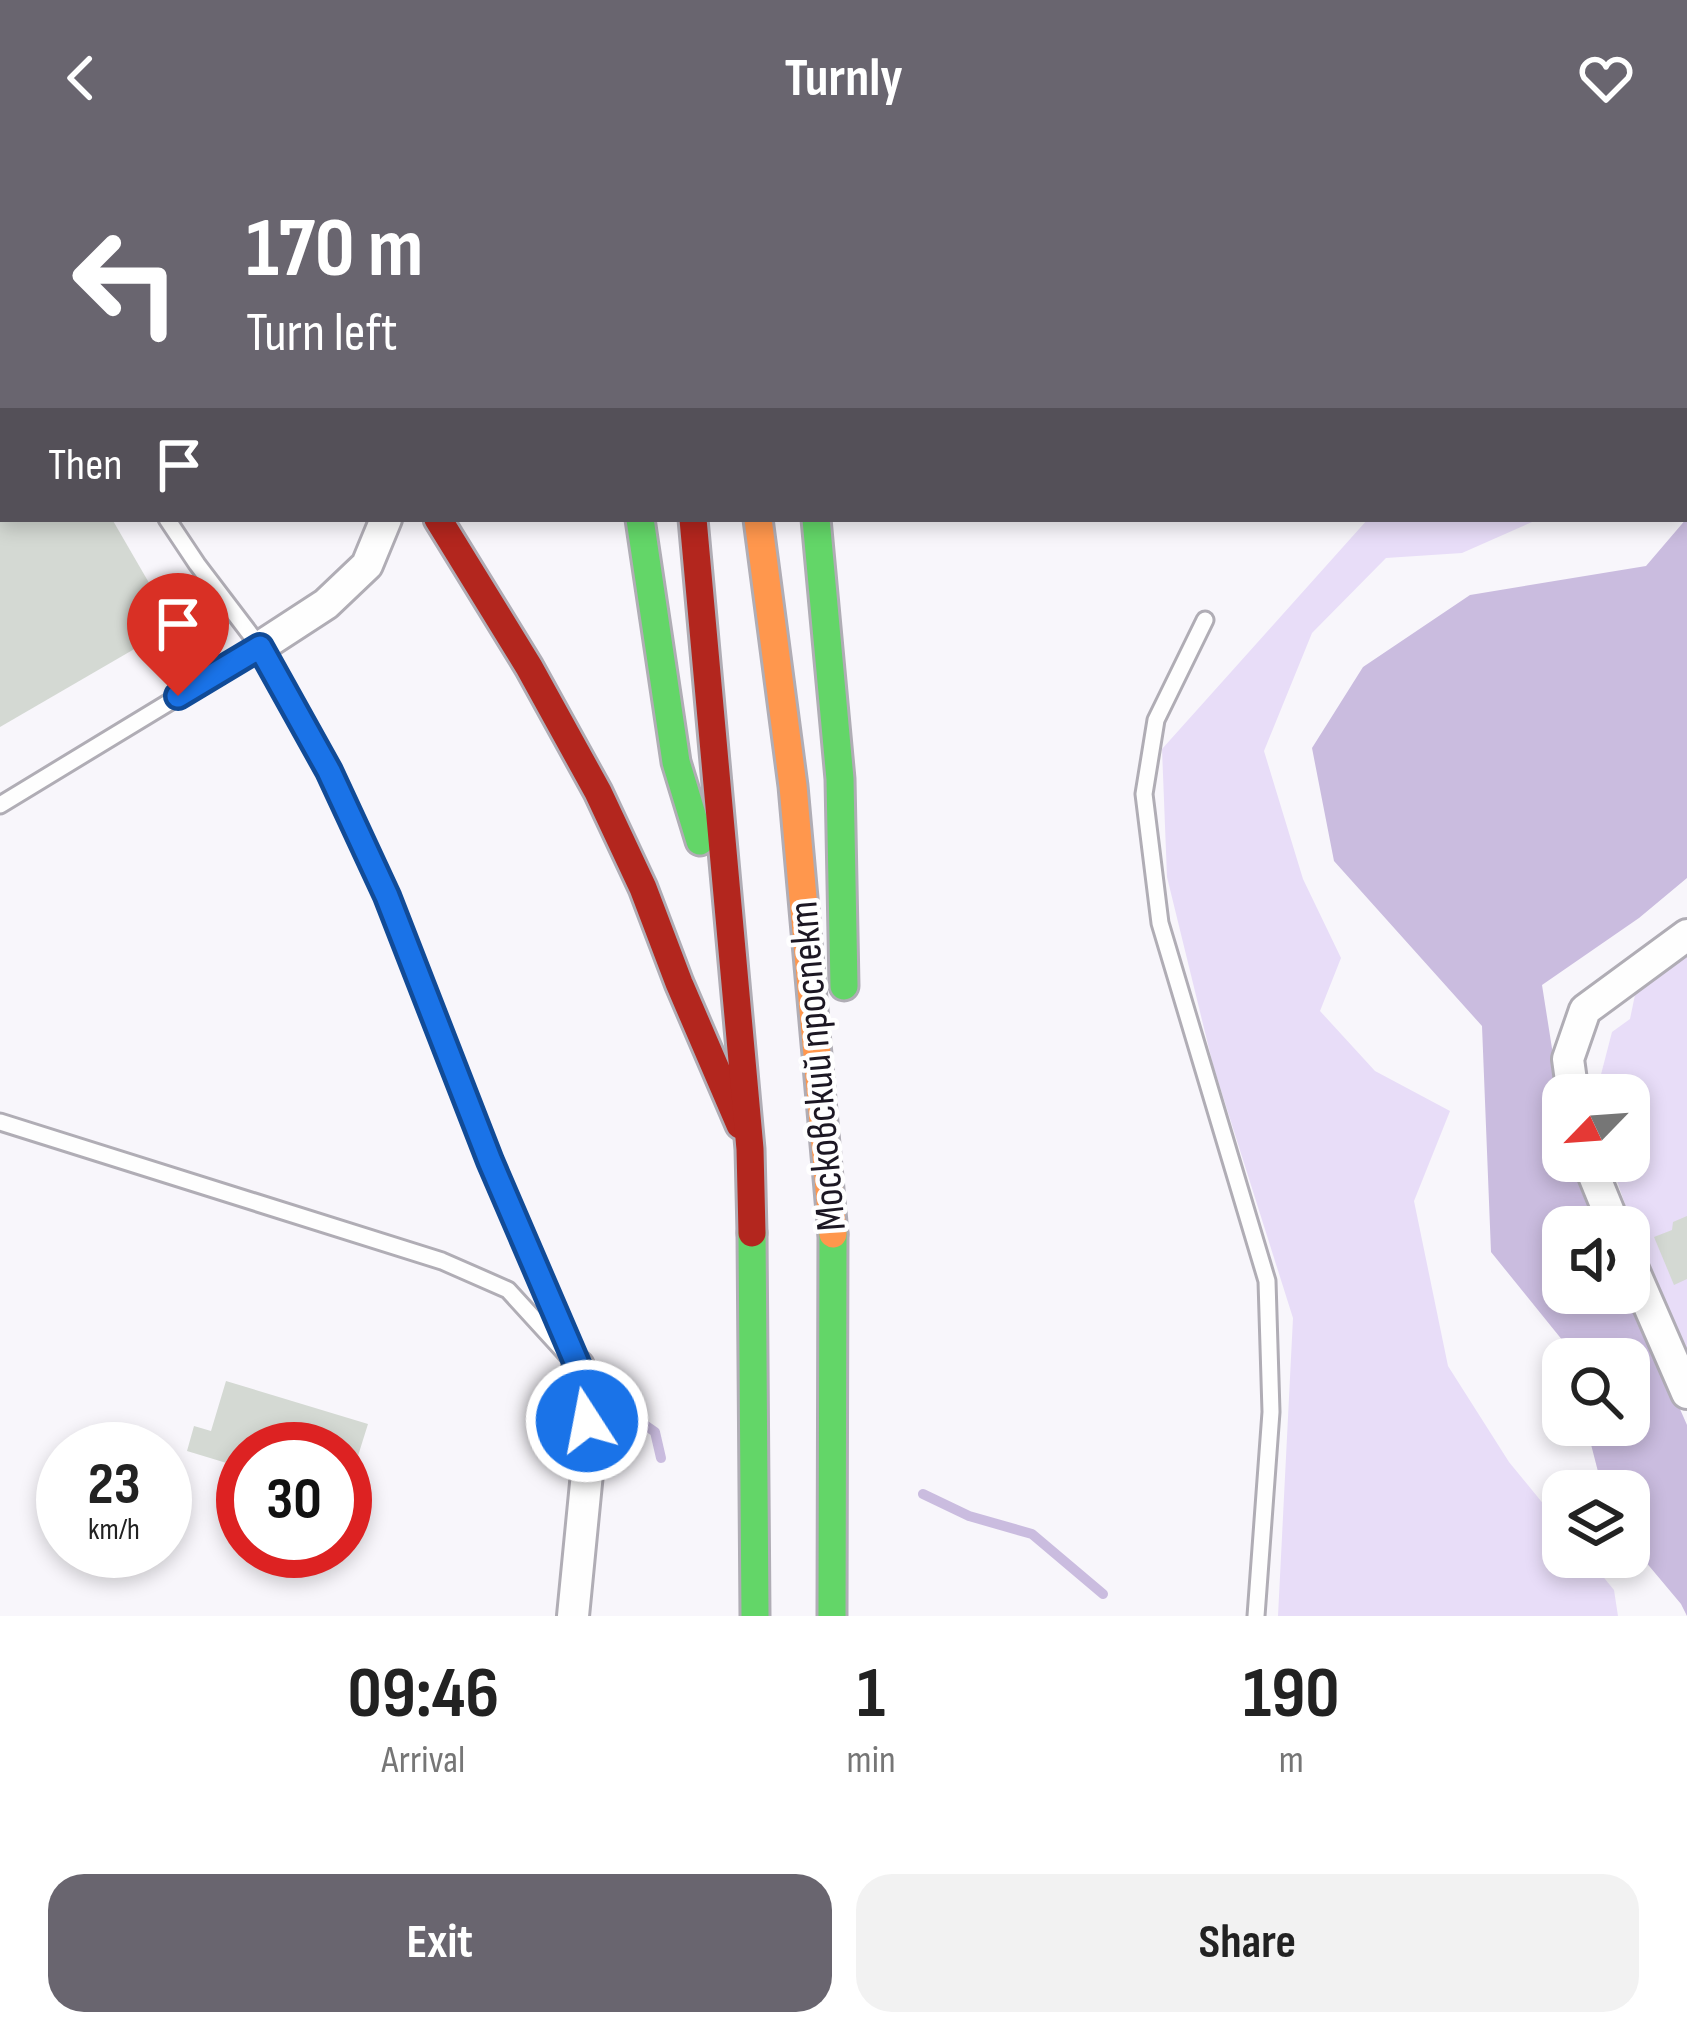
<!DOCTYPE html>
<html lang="en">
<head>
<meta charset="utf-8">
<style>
	:root { --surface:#fff; --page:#f2f2f2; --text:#222; --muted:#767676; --accent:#69656f }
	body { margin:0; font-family:"Sofia Sans Condensed",sans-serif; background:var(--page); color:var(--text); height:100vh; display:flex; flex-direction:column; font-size:45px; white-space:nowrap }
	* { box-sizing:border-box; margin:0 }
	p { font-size:39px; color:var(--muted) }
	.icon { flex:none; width:66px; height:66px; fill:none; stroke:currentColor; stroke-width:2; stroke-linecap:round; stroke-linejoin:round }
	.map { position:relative; height:1460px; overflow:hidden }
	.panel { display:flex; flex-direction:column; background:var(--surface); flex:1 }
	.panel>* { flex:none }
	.top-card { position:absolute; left:0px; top:0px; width:1689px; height:366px; box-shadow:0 6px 18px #0003; background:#69656f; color:#fff; overflow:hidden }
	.needle { width:78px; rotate:245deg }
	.fabs { position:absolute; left:1542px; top:918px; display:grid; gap:24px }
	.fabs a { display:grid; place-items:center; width:108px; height:108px; border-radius:24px; background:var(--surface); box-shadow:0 6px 18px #0003; font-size:60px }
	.speed { position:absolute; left:36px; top:1266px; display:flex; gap:24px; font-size:60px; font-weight:700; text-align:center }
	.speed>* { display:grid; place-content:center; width:156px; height:156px; border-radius:50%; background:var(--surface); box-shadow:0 6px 18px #0003; line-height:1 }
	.speed small { font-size:30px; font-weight:400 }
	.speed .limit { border:18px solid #d22; background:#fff; color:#111 }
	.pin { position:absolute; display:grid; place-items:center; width:102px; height:102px; color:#fff; margin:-123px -51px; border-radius:50% 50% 50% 0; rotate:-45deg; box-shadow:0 0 12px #0007 }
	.pin .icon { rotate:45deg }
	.me { position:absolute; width:132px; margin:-66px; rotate:349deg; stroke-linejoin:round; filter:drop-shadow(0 0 9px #0008) }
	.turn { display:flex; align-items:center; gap:42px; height:252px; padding:0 48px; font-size:54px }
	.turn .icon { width:156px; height:156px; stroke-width:2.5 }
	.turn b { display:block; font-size:84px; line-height:102px }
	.then { display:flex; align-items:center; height:114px; padding:0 48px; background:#0003; gap:24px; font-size:45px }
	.eta { display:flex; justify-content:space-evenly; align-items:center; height:204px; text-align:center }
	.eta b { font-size:72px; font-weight:700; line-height:84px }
	.cta { display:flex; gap:24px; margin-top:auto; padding:24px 48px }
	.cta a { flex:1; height:138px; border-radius:36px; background:var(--accent); color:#fff; font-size:48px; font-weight:700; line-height:138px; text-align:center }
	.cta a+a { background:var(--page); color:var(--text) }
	header { display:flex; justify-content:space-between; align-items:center; height:156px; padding:0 48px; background:var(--accent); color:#fff; font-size:54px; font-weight:700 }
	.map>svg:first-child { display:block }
	.green { fill:#e8ddf8 }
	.water { fill:#cabcdf }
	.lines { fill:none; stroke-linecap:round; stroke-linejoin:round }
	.stream { stroke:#cabcdf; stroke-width:10 }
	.building { fill:#d4d9d3 }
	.lane-casing { stroke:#b0adb5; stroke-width:21 }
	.street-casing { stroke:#b0adb5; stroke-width:36 }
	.fast-casing { stroke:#b0adb5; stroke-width:33 }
	.slow-casing { stroke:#b0adb5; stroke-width:33 }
	.jam-casing { stroke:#b0adb5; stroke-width:33 }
	.lane { stroke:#fefefe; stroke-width:15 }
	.street { stroke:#fefefe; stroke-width:30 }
	.fast { stroke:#63d668; stroke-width:27 }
	.slow { stroke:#ff974d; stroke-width:27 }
	.jam { stroke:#b3261e; stroke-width:27 }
	.route-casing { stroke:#114b97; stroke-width:30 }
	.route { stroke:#1a73e8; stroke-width:21 }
	.labels { text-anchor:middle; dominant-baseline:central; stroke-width:9; stroke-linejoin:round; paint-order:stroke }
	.street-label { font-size:42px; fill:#1c1723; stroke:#fff }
</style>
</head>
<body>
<header><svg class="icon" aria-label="back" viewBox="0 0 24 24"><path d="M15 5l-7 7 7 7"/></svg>Turnly<svg class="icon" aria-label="heart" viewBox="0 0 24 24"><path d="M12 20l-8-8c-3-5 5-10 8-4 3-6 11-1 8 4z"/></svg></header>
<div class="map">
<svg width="1687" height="1460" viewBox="0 0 1687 1460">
	<rect width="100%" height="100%" fill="#f8f6fb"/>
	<g class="green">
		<polygon points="1368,363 1539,363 1462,397 1386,402 1312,477 1264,595 1303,723 1341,802 1320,855 1375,915 1450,955 1414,1045 1448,1210 1509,1306 1563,1372 1563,1401 1587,1401 1614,1434 1618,1460 1278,1460 1293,1162 1213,909 1167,721 1162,593"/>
		<path d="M1687,771V1193C1655,1133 1631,1071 1611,1005H1629V939H1599L1598,930L1612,876L1630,863L1642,805Z"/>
	</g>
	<polygon class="water" points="1687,362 1687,722 1639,762 1542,829 1563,962 1563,1005 1580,1005 1605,1071 1563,1071 1563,1137 1629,1137 1687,1269 1687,1460 1681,1448 1629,1386 1629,1335 1603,1335 1586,1269 1629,1269 1629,1203 1568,1203 1563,1185 1491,1096 1482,870 1334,705 1312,592 1363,511 1470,439 1646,410"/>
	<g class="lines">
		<g class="stream">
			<polyline points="629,1258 655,1276 661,1302"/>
			<polyline points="923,1338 969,1360 1032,1378 1103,1438"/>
		</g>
	</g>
	<g class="building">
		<polygon points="0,363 112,363 174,470 0,571"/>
		<polygon points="1687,1060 1687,1123 1674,1129 1654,1081 1672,1074 1673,1066"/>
		<polygon points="226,1225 368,1268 346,1338 345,1293 243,1293 243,1312 187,1295 194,1270 211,1275"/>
	</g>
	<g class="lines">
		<defs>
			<g id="lane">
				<polyline points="11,0 12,3"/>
				<polyline points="167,363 197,408 260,491 329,615 387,740 490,1005 578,1210"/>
				<polyline points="1205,464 1156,564 1144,638 1160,767 1267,1125 1271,1256 1256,1460"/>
				<polyline points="0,649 260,491"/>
				<polyline points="0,966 442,1105 508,1134 570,1202"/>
			</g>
			<g id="street">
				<polyline points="260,491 326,448 367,409 386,363"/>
				<polyline points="1573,939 1568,903 1585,854 1687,779"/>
				<polyline points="1588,1005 1615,1071"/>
				<polyline points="1629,1104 1687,1237"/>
				<polyline points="573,1460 588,1307 587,1265 578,1210"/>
			</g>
			<g id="fast">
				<polyline points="232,0 233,3"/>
				<polyline points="550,0 552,3"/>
				<polyline points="628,0 629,3"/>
				<polyline points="695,0 696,3"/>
				<polyline points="640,363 676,606 700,685"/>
				<polyline points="816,363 840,623 844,830"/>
				<polyline points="752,1077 755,1460"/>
				<polyline points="832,1460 833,1078"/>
			</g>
			<g id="slow">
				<polyline points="749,0 750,3"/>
				<polyline points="758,363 793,630 833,1078"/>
			</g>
			<g id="jam">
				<polyline points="438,363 529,511 598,636 643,732 679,827 740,969"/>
				<polyline points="693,363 750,993 752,1077"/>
			</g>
		</defs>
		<use href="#lane" class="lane-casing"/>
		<use href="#street" class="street-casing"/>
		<use href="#fast" class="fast-casing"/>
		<use href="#slow" class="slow-casing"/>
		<use href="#jam" class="jam-casing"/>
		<use href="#lane" class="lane"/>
		<use href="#street" class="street"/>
		<use href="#fast" class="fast"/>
		<use href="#slow" class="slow"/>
		<use href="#jam" class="jam"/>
	</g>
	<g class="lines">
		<defs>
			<polyline id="route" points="178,540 260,491 329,615 387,740 490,1005 578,1210 587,1265"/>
		</defs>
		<use href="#route" class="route-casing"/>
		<use href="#route" class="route"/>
	</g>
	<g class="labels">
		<g class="street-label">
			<text transform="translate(818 910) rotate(-95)">Московский проспект</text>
		</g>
	</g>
</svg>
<div class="fabs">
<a><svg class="needle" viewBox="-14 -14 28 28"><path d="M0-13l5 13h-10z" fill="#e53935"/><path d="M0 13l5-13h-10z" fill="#767676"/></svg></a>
<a><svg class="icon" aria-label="sound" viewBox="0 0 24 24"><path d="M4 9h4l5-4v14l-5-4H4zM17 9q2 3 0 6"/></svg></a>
<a><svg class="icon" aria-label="search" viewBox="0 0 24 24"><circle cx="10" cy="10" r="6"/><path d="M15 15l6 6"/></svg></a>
<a><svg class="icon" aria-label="layers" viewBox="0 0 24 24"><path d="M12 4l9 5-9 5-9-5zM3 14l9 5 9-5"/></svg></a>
</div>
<div class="speed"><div>23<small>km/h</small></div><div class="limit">30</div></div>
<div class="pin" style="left:178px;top:540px;background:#d93025"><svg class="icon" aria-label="arrive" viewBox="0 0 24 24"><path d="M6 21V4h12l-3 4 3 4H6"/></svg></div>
<svg class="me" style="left:587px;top:1265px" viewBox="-20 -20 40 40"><circle r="17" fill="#1a73e8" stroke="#fff" stroke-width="3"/><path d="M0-11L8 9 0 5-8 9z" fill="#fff"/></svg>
<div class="top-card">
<div class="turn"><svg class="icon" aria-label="left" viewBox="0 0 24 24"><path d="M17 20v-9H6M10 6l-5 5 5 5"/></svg><div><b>170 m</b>Turn left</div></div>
<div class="then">Then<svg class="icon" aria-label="arrive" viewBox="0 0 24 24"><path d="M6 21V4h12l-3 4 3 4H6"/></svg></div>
</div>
</div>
<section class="panel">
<div class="eta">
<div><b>09:46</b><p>Arrival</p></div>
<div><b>1</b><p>min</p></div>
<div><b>190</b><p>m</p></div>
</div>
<div class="cta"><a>Exit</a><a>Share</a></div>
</section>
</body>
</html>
